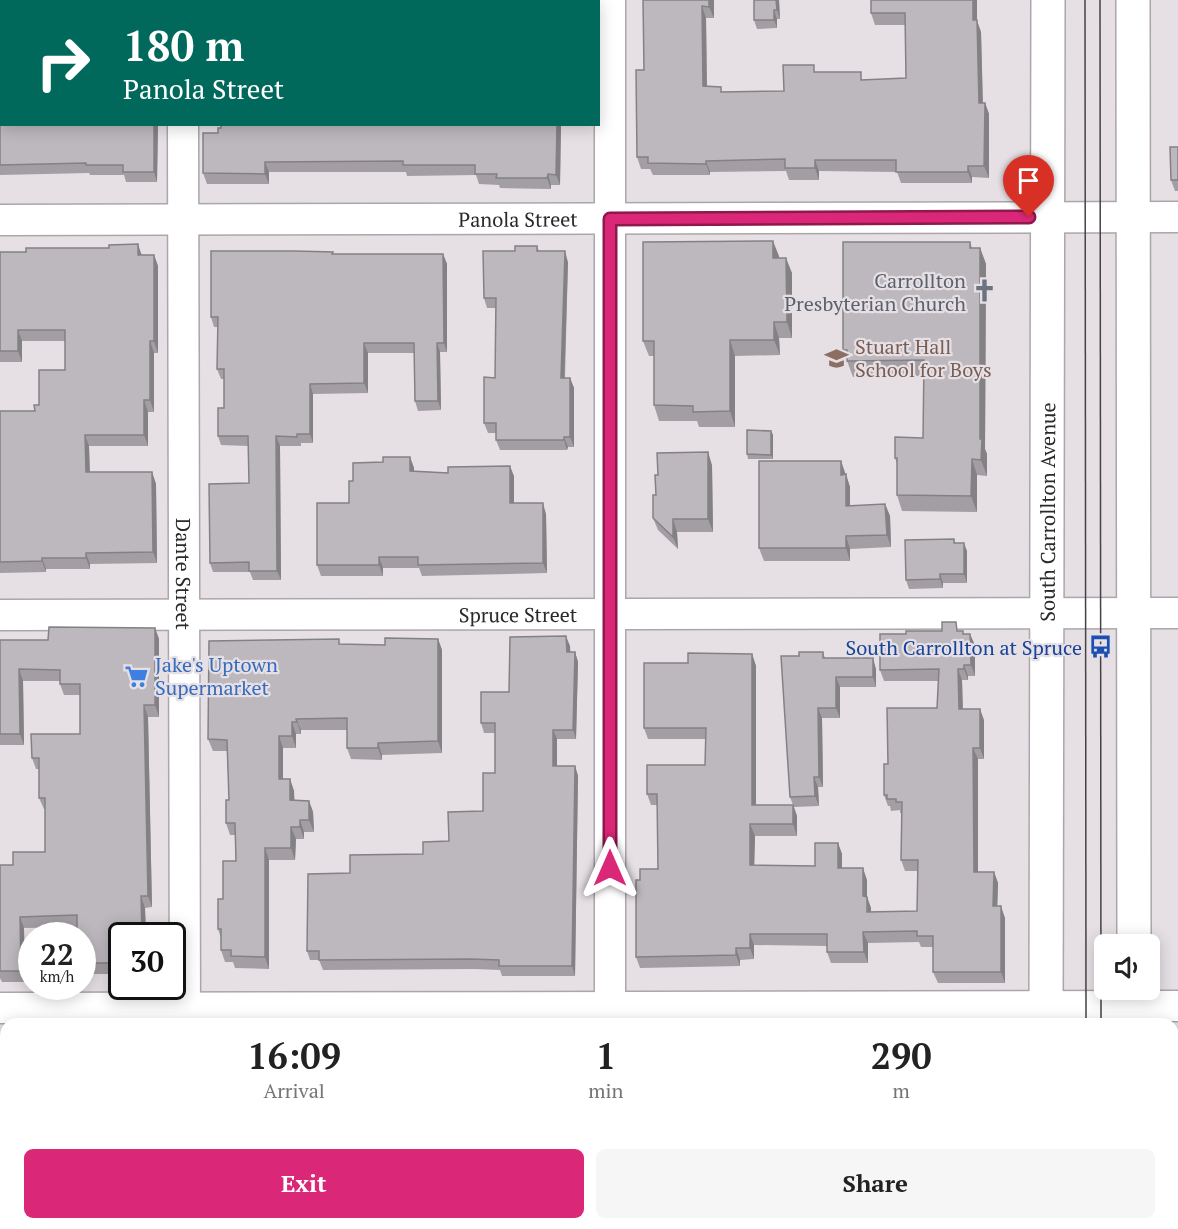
<!DOCTYPE html>
<html lang="en">
<head>
<meta charset="utf-8">
<style>
	:root { --surface:#fff; --page:#f6f6f6; --text:#222; --muted:#767676; --accent:#db2777 }
	body { margin:0; font-family:"PT Serif",serif; background:var(--page); color:var(--text); height:100vh; display:flex; flex-direction:column; font-size:22px; white-space:nowrap }
	* { box-sizing:border-box; margin:0 }
	p { font-size:20px; color:var(--muted) }
	.icon { flex:none; width:33px; height:33px; fill:none; stroke:currentColor; stroke-width:2; stroke-linecap:round; stroke-linejoin:round }
	.map { position:relative; flex:1; overflow:hidden }
	.panel { position:absolute; left:0px; top:1018px; width:1179px; height:212px; display:flex; flex-direction:column; background:var(--surface); border-radius:18px 18px 0 0; box-shadow:0 3px 15px #0003 }
	.panel>* { flex:none }
	.hud { position:absolute; left:0px; top:0px; width:600px; height:126px; box-shadow:0 3px 15px #0003; background:#00695c; color:#fff; overflow:hidden }
	.controls { position:absolute; left:1094px; top:934px; display:grid; gap:12px }
	.controls a { display:grid; place-items:center; width:66px; height:66px; border-radius:9px; background:var(--surface); box-shadow:0 3px 15px #0003; font-size:30px }
	.speed { position:absolute; left:18px; top:922px; display:flex; gap:12px; font-size:30px; font-weight:700; text-align:center }
	.speed>* { display:grid; place-content:center; width:78px; height:78px; border-radius:50%; background:var(--surface); box-shadow:0 3px 15px #0003; line-height:1 }
	.speed small { font-size:15px; font-weight:400 }
	.speed .limit { border:3px solid #111; border-radius:9px; background:#fff; color:#111 }
	.pin { position:absolute; display:grid; place-items:center; width:51px; height:51px; color:#fff; margin:-62px -26px; border-radius:50% 50% 50% 0; rotate:-45deg; box-shadow:0 0 6px #0007 }
	.pin .icon { rotate:45deg }
	.me { position:absolute; width:66px; margin:-33px; rotate:0deg; stroke-linejoin:round; filter:drop-shadow(0 0 4px #0008) }
	.turn { display:flex; align-items:center; gap:21px; height:126px; padding:0 24px; font-size:27px }
	.turn .icon { width:78px; height:78px; stroke-width:2.5 }
	.turn b { display:block; font-size:42px; line-height:51px }
	.eta { display:flex; justify-content:space-evenly; align-items:center; height:102px; text-align:center }
	.eta b { font-size:36px; font-weight:700; line-height:42px }
	.button { display:flex; gap:12px; margin-top:auto; padding:12px 24px }
	.button a { flex:1; height:69px; border-radius:9px; background:var(--accent); color:#fff; font-size:24px; font-weight:700; line-height:69px; text-align:center }
	.button a+a { background:var(--page); color:var(--text) }
	.map>svg:first-child { display:block }
	.lines { fill:none; stroke-linecap:round; stroke-linejoin:round }
	.minor-casing { stroke:#aba6ab; stroke-width:33 }
	.secondary-casing { stroke:#aba6ab; stroke-width:36 }
	.minor { stroke:#fff; stroke-width:30 }
	.secondary { stroke:#fff; stroke-width:33 }
	.tram { stroke:#454244; stroke-width:1.5 }
	.wall { fill:#a39ea3 }
	.shaded-wall { fill:#848184 }
	.building { fill:#bdb8bd; stroke:#848184; stroke-width:1.5 }
	.route-casing { stroke:#8e194d; stroke-width:15 }
	.route { stroke:#db2777; stroke-width:10 }
	.labels { text-anchor:middle; dominant-baseline:central; stroke-width:4.5; stroke-linejoin:round; paint-order:stroke }
	.street-label { font-size:20px; fill:#2b292b; stroke:#e6e0e5 }
	.worship-label { font-size:20px; fill:#5b616d; stroke:#e6e0e5; text-anchor:end }
	.education-label { font-size:20px; fill:#785e54; stroke:#e6e0e5; text-anchor:start }
	.transit-label { font-size:20px; fill:#164399; stroke:#e6e0e5; text-anchor:end }
	.shop-label { font-size:20px; fill:#366cbe; stroke:#e6e0e5; text-anchor:start }
</style>
</head>
<body>
<div class="map">
<svg width="1178" height="1229" viewBox="0 0 1178 1229">
	<rect width="100%" height="100%" fill="#e6e0e5"/>
	<g class="lines">
		<defs>
			<g id="minor">
				<polyline points="185,2 185,0"/>
				<path id="s1" d="M183,124L185,1024"/>
				<path id="s2" d="M0,220L1178,217"/>
				<path id="s3" d="M0,615L1178,613"/>
				<polyline points="0,1008 1178,1006"/>
				<polyline points="610,1024 610,0"/>
				<polyline points="185,1224 185,1229"/>
				<polyline points="610,1224 610,1229"/>
			</g>
			<g id="secondary">
				<polyline points="1133,0 1134,945"/>
				<polyline points="1134,990 1134,1024"/>
				<path id="s4" d="M1046,1024L1048,0"/>
				<polyline points="1134,1224 1134,1229"/>
				<polyline points="1046,1229 1046,1224"/>
			</g>
		</defs>
		<use href="#minor" class="minor-casing"/>
		<use href="#secondary" class="secondary-casing"/>
		<use href="#minor" class="minor"/>
		<use href="#secondary" class="secondary"/>
		<g class="tram">
			<polyline points="1085,0 1086,1024"/>
			<polyline points="1100,0 1101,1024"/>
			<polyline points="1086,1224 1086,1229"/>
			<polyline points="1101,1229 1101,1224"/>
		</g>
	</g>
	<g class="wall">
		<polygon points="643,0 714,0 714,18 706,18 707,87 723,92 784,91 817,72 864,80 906,78 905,25 875,25 871,13 871,0 977,21 981,32 983,103 985,103 989,114 989,178 972,177 972,183 901,183 897,172 819,171 819,180 789,180 786,171 710,172 710,175 653,175 650,169 641,169 637,157 644,70"/>
		<polygon points="754,0 779,0 780,19 777,19 777,28 757,29 754,20"/>
		<polygon points="0,88 2,124 158,124 157,182 126,182 124,175 90,175 89,173 0,175"/>
		<polygon points="561,124 560,185 551,185 551,189 500,188 499,185 479,184 476,175 407,176 406,172 269,172 269,184 207,184 203,173 218,133 221,128"/>
		<polygon points="1178,147 1178,191 1175,191 1171,180"/>
		<polygon points="970,242 972,248 980,248 986,264 985,449 987,454 987,476 977,475 977,512 902,511 897,495 897,464 895,458 923,438 924,376 853,377 843,350"/>
		<polygon points="537,246 539,251 568,262 565,378 570,378 574,388 574,447 568,447 567,450 500,450 496,440 496,433 488,433 484,423 495,378 496,308 487,308 484,298 515,251"/>
		<polygon points="0,252 154,255 158,266 158,353 154,353 154,412 148,412 148,446 89,446 90,472 152,472 156,484 157,563 90,564 90,569 46,569 46,572 0,573 0,411 35,411 65,370 65,341 22,341 22,362 0,362"/>
		<polygon points="333,254 443,254 447,264 447,352 440,352 441,410 418,411 415,401 414,353 368,353 368,393 313,394 313,443 301,443 301,446 280,446 281,580 253,580 250,572 213,572 210,563 249,483 248,446 221,445 218,436 224,408 224,379 221,379 217,369 218,327 214,327 211,317"/>
		<polygon points="779,256 779,258 792,273 792,338 779,338 780,355 735,356 735,427 699,427 697,421 659,421 654,405 654,356 649,356 643,341"/>
		<polygon points="771,431 773,435 773,459 748,459 747,454"/>
		<polygon points="410,457 414,468 414,471 514,476 514,503 546,514 547,573 422,576 419,568 383,568 383,576 321,576 317,565 349,503 353,481 383,462"/>
		<polygon points="841,461 850,487 850,506 885,504 890,516 891,547 850,549 850,561 764,561 759,548"/>
		<polygon points="712,465 713,532 677,532 678,549 658,530 653,518 656,495"/>
		<polygon points="954,539 955,543 967,551 967,583 943,583 943,588 909,589 906,580"/>
		<polygon points="155,628 159,639 159,717 148,717 152,907 145,908 146,936 122,936 122,974 82,974 82,936 77,927 24,928 25,982 2,982 0,978 0,865 13,865 45,852 45,809 44,809 39,798 39,769 36,769 32,758 80,734 80,695 64,695 60,684 60,681 23,681 24,745 0,745 0,640 48,640"/>
		<polygon points="959,631 964,634 975,645 975,676 968,676 968,680 962,680 963,709 984,720 984,759 978,759 978,872 994,872 998,883 997,906 1005,918 1005,983 938,983 933,972 933,947 921,947 919,942 868,943 868,963 831,963 827,952 827,946 754,945 754,959 740,960 740,966 640,968 636,957 640,880 658,869 657,805 651,805 647,794 705,765 705,739 648,739 644,728 688,663 752,654 756,666 756,805 793,805 790,797 799,656 823,652 825,658 876,669 876,687 840,687 840,718 822,718 823,787 818,787 819,806 794,807 797,816 797,836 755,836 754,865 815,866 838,843 842,854 842,868 867,880 867,897 871,908 871,912 917,911 918,871 905,871 901,860 902,813 900,813 900,810 891,811 890,806 888,806 884,795 888,764 937,708 939,681 884,681 880,670 906,634"/>
		<polygon points="438,639 442,650 442,753 382,755 382,760 351,759 347,748 347,730 301,730 301,734 296,734 296,748 283,748 283,779 290,779 294,791 294,800 309,801 313,812 314,832 304,832 304,839 296,839 295,860 269,860 269,969 235,968 233,962 225,962 221,950 221,938 218,929 223,899 236,861 235,835 230,835 226,823 229,800 227,751 213,751 208,739 340,644 385,645"/>
		<polygon points="570,646 570,652 575,652 578,662 576,739 557,739 557,766 575,766 578,776 575,976 502,976 500,970 474,969 323,970 319,960 310,960 307,951 350,873 423,854 449,841 483,811 495,773 495,733 484,733 481,723 509,692"/>
		<polygon points="412,1224 572,1224 572,1229 499,1227 413,1228"/>
	</g>
	<g class="shaded-wall">
		<polygon points="709,0 714,0 714,18 709,7"/>
		<polygon points="776,0 779,0 780,19 777,10"/>
		<polygon points="973,0 977,0 977,21 981,32 983,114 979,103 973,20"/>
		<polygon points="702,6 706,18 707,98 703,86"/>
		<polygon points="774,10 777,19 777,28 774,20"/>
		<polygon points="985,103 989,114 989,178 984,166"/>
		<polygon points="154,124 158,124 157,182 154,172"/>
		<polygon points="557,124 561,124 560,185 556,175"/>
		<polygon points="815,160 819,171 819,180 815,168"/>
		<polygon points="706,161 710,172 710,175 706,164"/>
		<polygon points="265,162 269,172 269,184 265,174"/>
		<polygon points="968,166 972,177 972,183 968,172"/>
		<polygon points="548,174 551,185 551,189 547,178"/>
		<polygon points="773,241 779,256 779,273 773,258"/>
		<polygon points="138,244 142,256 138,255"/>
		<polygon points="980,248 986,264 985,449 987,454 987,476 981,460 980,439"/>
		<polygon points="565,251 568,262 564,388 561,378"/>
		<polygon points="443,254 447,264 447,352 444,343"/>
		<polygon points="154,255 158,266 158,353 154,341"/>
		<polygon points="786,258 792,273 792,338 787,322"/>
		<polygon points="774,322 779,338 780,355 774,340"/>
		<polygon points="18,330 22,341 22,362 18,351"/>
		<polygon points="730,340 735,356 735,427 730,411"/>
		<polygon points="150,341 154,353 154,412 150,400"/>
		<polygon points="364,343 368,353 368,393 364,383"/>
		<polygon points="437,343 440,352 441,410 438,401"/>
		<polygon points="570,378 574,388 574,447 570,437"/>
		<polygon points="310,384 313,394 313,443 310,434"/>
		<polygon points="144,400 148,412 148,446 144,435"/>
		<polygon points="771,431 773,435 773,459 771,455"/>
		<polygon points="85,435 89,446 90,483 86,472"/>
		<polygon points="276,436 280,446 281,580 277,571"/>
		<polygon points="564,437 568,447 567,450 564,440"/>
		<polygon points="708,452 712,465 713,532 708,519"/>
		<polygon points="410,457 414,468 414,482 410,471"/>
		<polygon points="972,459 977,475 977,512 971,496"/>
		<polygon points="841,461 845,473 845,487 841,475"/>
		<polygon points="510,466 514,476 514,513 510,503"/>
		<polygon points="152,472 156,484 157,563 153,552"/>
		<polygon points="846,474 850,487 850,519 846,506"/>
		<polygon points="543,503 546,514 547,573 543,563"/>
		<polygon points="885,504 890,516 891,547 887,535"/>
		<polygon points="673,519 677,532 678,549 673,537"/>
		<polygon points="846,536 850,549 850,561 846,548"/>
		<polygon points="964,543 967,551 967,583 964,574"/>
		<polygon points="86,553 90,564 90,569 86,558"/>
		<polygon points="379,557 383,568 383,576 379,565"/>
		<polygon points="42,558 46,569 46,572 42,561"/>
		<polygon points="940,574 943,583 943,588 940,579"/>
		<polygon points="155,628 159,639 159,717 155,705"/>
		<polygon points="970,634 975,645 975,676 971,665"/>
		<polygon points="566,636 570,646 571,662 567,652"/>
		<polygon points="438,639 442,650 442,753 438,741"/>
		<polygon points="575,652 578,662 576,739 573,730"/>
		<polygon points="752,654 756,666 756,816 752,805"/>
		<polygon points="873,658 876,669 876,687 873,677"/>
		<polygon points="964,665 968,676 968,680 964,669"/>
		<polygon points="19,669 23,681 24,745 20,734"/>
		<polygon points="958,669 962,680 963,720 959,709"/>
		<polygon points="836,677 840,687 840,718 836,708"/>
		<polygon points="144,705 148,717 152,907 148,896"/>
		<polygon points="818,708 822,718 823,787 819,777"/>
		<polygon points="980,709 984,720 984,759 980,748"/>
		<polygon points="296,719 301,730 301,734"/>
		<polygon points="292,722 296,734 296,748 292,736"/>
		<polygon points="553,730 557,739 557,776 553,766"/>
		<polygon points="279,736 283,748 283,791 279,779"/>
		<polygon points="378,743 382,755 382,760 378,748"/>
		<polygon points="973,748 978,759 978,883 974,872"/>
		<polygon points="575,766 578,776 575,976 572,966"/>
		<polygon points="814,777 818,787 819,806 815,796"/>
		<polygon points="290,779 294,791 295,811 290,800"/>
		<polygon points="309,801 313,812 314,832 309,820"/>
		<polygon points="793,805 797,816 797,836 793,824"/>
		<polygon points="300,820 304,832 304,839 300,827"/>
		<polygon points="750,824 755,836 754,876 750,865"/>
		<polygon points="291,827 296,839 295,860 291,848"/>
		<polygon points="838,843 842,854 842,880 838,868"/>
		<polygon points="265,848 269,860 269,969 265,957"/>
		<polygon points="863,868 867,880 867,897 871,908 871,923 863,896"/>
		<polygon points="994,872 998,883 997,918 993,906"/>
		<polygon points="141,896 145,908 146,936 142,936"/>
		<polygon points="1001,906 1005,918 1005,983 1001,972"/>
		<polygon points="20,917 24,928 25,982 21,971"/>
		<polygon points="863,932 868,943 868,963 864,952"/>
		<polygon points="750,934 754,945 754,959 750,948"/>
		<polygon points="736,948 740,960 740,966 736,955"/>
		<rect x="17" y="1224" width="4" height="5"/>
		<rect x="141" y="1224" width="3" height="5"/>
		<rect x="314" y="1224" width="4" height="5"/>
		<rect x="568" y="1224" width="4" height="5"/>
		<rect x="723" y="1224" width="4" height="5"/>
	</g>
	<g class="building">
		<rect x="12" y="0" width="99" height="2"/>
		<rect x="214" y="0" width="120" height="2"/>
		<rect x="407" y="0" width="160" height="2"/>
		<polygon points="643,0 709,0 709,7 702,6 703,86 721,87 721,92 784,91 783,65 814,65 814,72 861,72 861,80 906,78 905,13 871,13 871,0 973,0 973,20 977,20 979,103 985,103 984,166 968,166 968,172 896,172 896,160 815,160 815,168 785,168 785,159 706,161 706,164 648,163 648,157 637,157 636,70 644,70"/>
		<polygon points="754,0 776,0 777,10 774,10 774,20 754,20"/>
		<polygon points="0,88 2,88 2,124 154,124 154,172 123,172 123,165 86,165 86,163 0,165"/>
		<polygon points="221,124 557,124 556,175 548,174 547,178 496,178 497,174 475,174 475,165 403,165 403,161 265,162 265,174 203,173 203,133 218,133 218,128 221,128"/>
		<polygon points="1170,147 1178,147 1178,180 1171,180"/>
		<polygon points="773,241 773,258 786,258 787,322 774,322 774,340 730,340 730,411 693,412 693,406 654,405 654,341 643,341 643,242"/>
		<polygon points="843,242 970,242 970,248 980,248 980,439 982,439 981,460 972,459 971,496 897,495 897,458 895,458 895,437 923,438 924,360 847,361 847,350 843,350"/>
		<polygon points="138,244 138,255 154,255 154,341 150,341 150,400 144,400 144,435 85,435 86,472 152,472 153,552 86,553 86,558 42,558 42,561 0,562 0,411 35,411 34,405 39,405 39,370 65,370 65,330 18,330 18,351 0,351 0,252 26,252 26,248 109,248 109,245"/>
		<polygon points="515,246 537,246 537,251 565,251 561,378 570,378 570,437 564,437 564,440 496,440 496,423 484,423 484,377 495,378 496,298 484,298 483,251 515,251"/>
		<polygon points="211,251 295,251 333,252 332,254 443,254 444,343 437,343 438,401 415,401 414,343 364,343 364,383 310,384 310,434 297,434 297,437 276,436 277,571 249,571 249,562 210,563 209,484 249,483 248,436 218,436 218,408 224,408 224,369 217,369 218,317 211,317"/>
		<polygon points="747,430 771,431 771,455 747,454"/>
		<polygon points="708,452 708,519 673,519 673,537 653,518 653,495 656,495 655,475 658,475 657,453"/>
		<polygon points="383,457 410,457 410,471 448,473 448,467 510,466 510,503 543,503 543,563 418,565 418,557 379,557 379,565 317,565 317,503 349,503 349,481 353,481 353,463 383,462"/>
		<polygon points="759,461 841,461 841,475 846,474 846,506 885,504 887,535 846,536 846,548 759,548"/>
		<polygon points="954,539 954,543 964,543 964,574 940,574 940,579 906,580 905,540"/>
		<polygon points="942,622 956,622 957,631 963,631 963,634 970,634 971,665 964,665 964,669 958,669 959,709 980,709 980,748 973,748 974,872 994,872 993,906 1001,906 1001,972 933,972 933,936 917,936 917,931 863,932 864,952 827,952 827,934 750,934 750,948 736,948 736,955 636,957 636,880 640,880 640,869 658,869 657,794 647,794 647,765 705,765 706,728 644,728 644,663 688,663 688,653 752,654 752,805 793,805 793,824 750,824 750,865 815,866 815,843 838,843 838,868 863,868 863,896 867,897 867,912 917,911 918,860 901,860 902,802 896,802 896,799 887,799 887,795 884,795 884,764 888,764 887,708 937,708 939,669 880,670 880,634 906,634 906,631 942,631"/>
		<polygon points="49,627 155,628 155,705 144,705 148,896 141,896 142,936 122,936 122,963 82,963 82,936 77,936 77,915 20,917 21,971 0,971 0,865 13,865 13,852 45,852 45,798 39,798 39,758 32,758 31,734 80,734 80,684 60,684 60,670 19,669 20,734 0,734 0,640 48,640"/>
		<polygon points="566,636 567,652 575,652 573,730 553,730 553,766 575,766 572,966 499,966 499,960 471,959 319,960 319,951 307,951 308,874 350,873 350,855 423,854 423,842 449,841 448,812 483,811 483,773 495,773 495,723 481,723 481,692 509,692 510,637"/>
		<polygon points="385,638 438,639 438,741 378,743 378,748 347,748 347,718 296,719 297,722 292,722 292,736 279,736 279,779 290,779 290,800 309,801 309,820 300,820 300,827 291,827 291,848 265,848 265,957 231,956 231,950 221,950 221,929 218,929 218,899 223,899 223,861 236,861 235,823 226,823 226,800 229,800 227,740 208,739 209,641 339,639 339,644 385,645"/>
		<polygon points="799,652 823,652 823,658 873,658 873,677 836,677 836,708 818,708 819,777 814,777 815,796 790,797 781,656 799,656"/>
		<rect x="907" y="1023" width="49" height="1"/>
		<polygon points="0,1138 6,1138 6,1224 17,1224 17,1229 0,1229"/>
		<rect x="69" y="1224" width="72" height="5"/>
		<rect x="263" y="1224" width="51" height="5"/>
		<rect x="499" y="1224" width="69" height="5"/>
		<polygon points="645,1224 723,1224 723,1229 644,1229"/>
	</g>
	<g class="lines">
		<defs>
			<polyline id="route" points="610,868 610,219 1029,217"/>
		</defs>
		<use href="#route" class="route-casing"/>
		<use href="#route" class="route"/>
	</g>
	<defs>
		<symbol id="church-bare" viewBox="-9 -9 18 18"><path d="M-1.2-6h2.4v3.5h3.3v2.4h-3.3V6h-2.4V-.1h-3.3v-2.4h3.3Z" fill="#6b7280" stroke="#e6e0e5" stroke-width="2.5" paint-order="stroke"/></symbol>
		<symbol id="school-bare" viewBox="-9 -9 18 18"><path d="M0-5L7-2L0 1L-7-2ZM-4 1L0 2.5L4 1V4Q0 6-4 4Z" fill="#8d6e63" stroke="#e6e0e5" stroke-width="2.5" paint-order="stroke"/></symbol>
		<symbol id="bus-bare" viewBox="-9 -9 18 18"><path d="M-5-6H5V4H4V6H2V4H-2V6H-4V4H-5ZM-3.5-4V0h7V-4ZM-3.5 1.2v1.5H-2V1.2ZM2 1.2v1.5H3.5V1.2Z" fill="#1a4fb4" stroke="#e6e0e5" stroke-width="2.5" paint-order="stroke"/></symbol>
		<symbol id="supermarket-bare" viewBox="-9 -9 18 18"><path d="M-6-5.5h2.5l.6 2H6L4.5 2H-2.5L-4.4-4H-6ZM-1.5 3.2a1.3 1.3 0 1 0 .1 0ZM3 3.2a1.3 1.3 0 1 0 .1 0Z" fill="#3f7fe0" stroke="#e6e0e5" stroke-width="2.5" paint-order="stroke"/></symbol>
	</defs>
	<g fill-rule="evenodd">
		<use href="#church-bare" x="968" y="274" width="33" height="33"/>
		<use href="#school-bare" x="820" y="342" width="33" height="33"/>
		<use href="#bus-bare" x="1084" y="630" width="33" height="33"/>
		<use href="#supermarket-bare" x="120" y="660" width="33" height="33"/>
	</g>
	<g class="labels">
		<g class="street-label">
			<text stroke="none"><textPath href="#s2" startOffset="518">Panola Street</textPath></text>
			<text stroke="none"><textPath href="#s4" startOffset="512">South Carrollton Avenue</textPath></text>
			<text stroke="none"><textPath href="#s1" startOffset="450">Dante Street</textPath></text>
			<text stroke="none"><textPath href="#s3" startOffset="518">Spruce Street</textPath></text>
		</g>
		<g class="worship-label">
			<text x="966" y="280">Carrollton<tspan x="966" dy="23">Presbyterian Church</tspan></text>
		</g>
		<g class="education-label">
			<text x="855" y="346">Stuart Hall<tspan x="855" dy="23">School for Boys</tspan></text>
		</g>
		<g class="transit-label">
			<text x="1082" y="647">South Carrollton at Spruce</text>
		</g>
		<g class="shop-label">
			<text x="155" y="664">Jake's Uptown<tspan x="155" dy="23">Supermarket</tspan></text>
		</g>
	</g>
</svg>
<div class="controls">
<a><svg class="icon" aria-label="sound" viewBox="0 0 24 24"><path d="M4 9h4l5-4v14l-5-4H4zM17 9q2 3 0 6"/></svg></a>
</div>
<div class="speed"><div>22<small>km/h</small></div><div class="limit">30</div></div>
<div class="pin" style="left:1029px;top:217px;background:#d93025"><svg class="icon" aria-label="arrive" viewBox="0 0 24 24"><path d="M6 21V4h12l-3 4 3 4H6"/></svg></div>
<svg class="me" style="left:610px;top:868px" viewBox="-20 -20 40 40"><path d="M0-17L14 15 0 8-14 15z" fill="#db2777" stroke="#fff" stroke-width="4"/></svg>
<div class="hud">
<div class="turn"><svg class="icon" aria-label="right" viewBox="0 0 24 24"><path d="M7 20v-9h11M14 6l5 5-5 5"/></svg><div><b>180 m</b>Panola Street</div></div>
</div>
<section class="panel">
<div class="eta">
<div><b>16:09</b><p>Arrival</p></div>
<div><b>1</b><p>min</p></div>
<div><b>290</b><p>m</p></div>
</div>
<div class="button"><a>Exit</a><a>Share</a></div>
</section>
</div>
</body>
</html>
